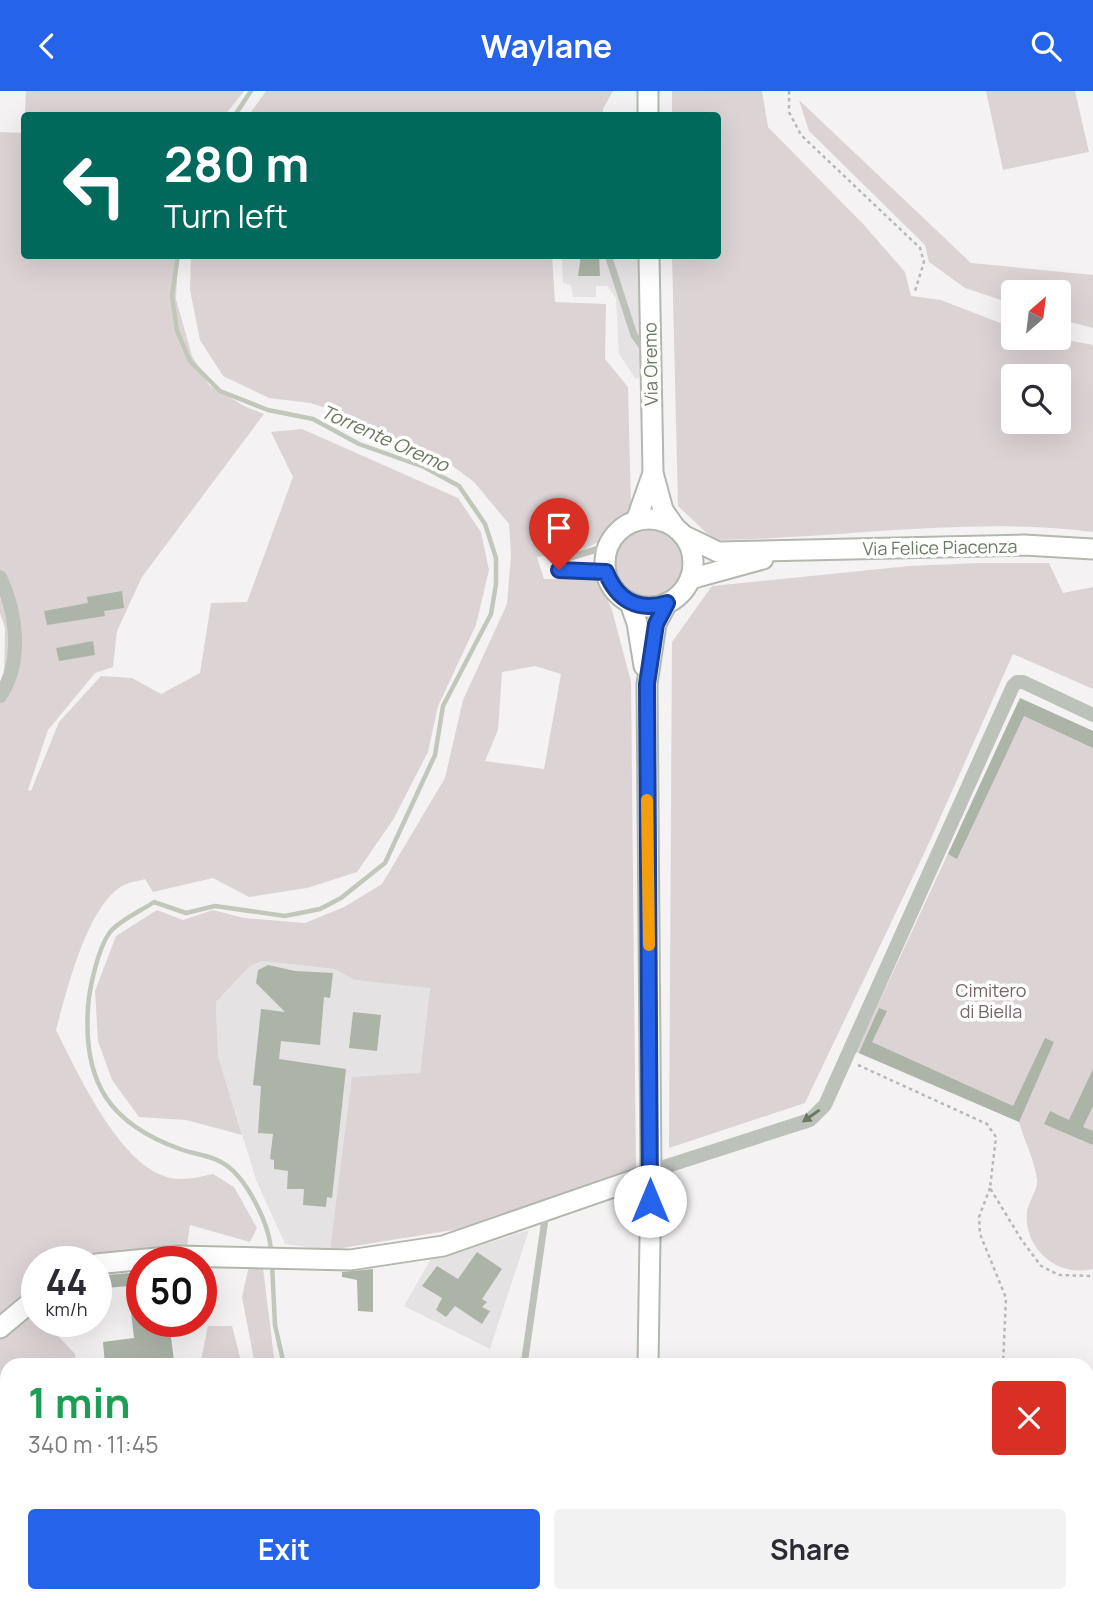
<!DOCTYPE html>
<html lang="en">
<head>
<meta charset="utf-8">
<style>
	:root { --surface:#fff; --page:#f2f2f3; --text:#2b2b33; --muted:#7c7c81; --accent:#2563eb }
	body { margin:0; font-family:Manrope,sans-serif; background:var(--page); color:var(--text); height:100vh; display:flex; flex-direction:column; font-size:26px; white-space:nowrap }
	* { box-sizing:border-box; margin:0 }
	p { font-size:23px; color:var(--muted) }
	.icon { flex:none; width:38px; height:38px; fill:none; stroke:currentColor; stroke-width:2; stroke-linecap:round; stroke-linejoin:round }
	.map { position:relative; flex:1; overflow:hidden }
	.panel { position:absolute; left:0px; top:1267px; width:1094px; height:245px; display:flex; flex-direction:column; background:var(--surface); border-radius:21px 21px 0 0; box-shadow:0 7px 28px #0002 }
	.panel>* { flex:none }
	.hud { position:absolute; left:21px; top:21px; width:700px; height:147px; border-radius:7px; box-shadow:0 7px 28px #0002; background:#00695c; color:#fff; overflow:hidden }
	.needle { width:46px; rotate:28deg }
	.controls { position:absolute; left:1001px; top:189px; display:grid; gap:14px }
	.controls a { display:grid; place-items:center; width:70px; height:70px; border-radius:7px; background:var(--surface); box-shadow:0 7px 28px #0002; font-size:35px }
	.speed { position:absolute; left:21px; top:1155px; display:flex; gap:14px; font-size:35px; font-weight:700; text-align:center }
	.speed>* { display:grid; place-content:center; width:91px; height:91px; border-radius:50%; background:var(--surface); box-shadow:0 7px 28px #0002; line-height:1 }
	.speed small { font-size:18px; font-weight:400 }
	.speed .limit { border:10px solid #d22; background:#fff; color:#111 }
	.pin { position:absolute; display:grid; place-items:center; width:60px; height:60px; color:#fff; margin:-72px -30px; border-radius:50% 50% 50% 0; rotate:-45deg; box-shadow:0 0 7px #0007 }
	.pin .icon { rotate:45deg }
	.me { position:absolute; width:77px; margin:-38px; rotate:0deg; stroke-linejoin:round; filter:drop-shadow(0 0 5px #0008) }
	.turn { display:flex; align-items:center; gap:24px; height:147px; padding:0 28px; font-size:32px }
	.turn .icon { width:91px; height:91px; stroke-width:2.5 }
	.turn b { display:block; font-size:49px; line-height:60px }
	.round { display:grid; place-items:center; flex:none; width:74px; height:74px; border-radius:7px; background:var(--page) }
	.head { display:flex; align-items:center; justify-content:space-between; height:119px; padding:0 28px }
	h1 { font-size:42px; font-weight:700; line-height:52px; color:#1e9e55 }
	.primary-button { display:flex; gap:14px; margin-top:auto; padding:14px 28px }
	.primary-button a { flex:1; height:80px; border-radius:7px; background:var(--accent); color:#fff; font-size:28px; font-weight:700; line-height:80px; text-align:center }
	.primary-button a+a { background:var(--page); color:var(--text) }
	header { display:flex; justify-content:space-between; align-items:center; height:91px; padding:0 28px; background:var(--accent); color:#fff; font-size:32px; font-weight:700 }
	.map>svg:first-child { display:block }
	.built { fill:#e4e2e2 }
	.green { fill:#dcd3d5; fill-rule:evenodd }
	.lines { fill:none; stroke-linecap:round; stroke-linejoin:round }
	.stream { stroke:#c1c8bb; stroke-width:4.5 }
	.building { fill:#acb4a8 }
	.secondary-casing { stroke:#b2b8ae; stroke-width:23 }
	.path { stroke:#b6bab4; stroke-width:2.5; stroke-dasharray:3.5 3.5; stroke-linecap:butt }
	.lane { stroke:#bcc1b9; stroke-width:7 }
	.street { stroke:#bcc1b9; stroke-width:14 }
	.secondary { stroke:#fff; stroke-width:19 }
	.oneway { fill:#6a7a62 }
	.route-casing { stroke:#184099; stroke-width:18 }
	.route { stroke:#2563eb; stroke-width:12 }
	.slow { stroke:#f59e0b; stroke-width:12 }
	.labels { text-anchor:middle; dominant-baseline:central; stroke-width:7; stroke-linejoin:round; paint-order:stroke }
	.street-label { font-size:18px; fill:#6a7a62; stroke:#fff }
	.park-label { font-size:18px; fill:#786565; stroke:#fff }
	.water-label { font-size:19px; font-style:italic; fill:#6a765d; stroke:#fff }
</style>
</head>
<body>
<header><svg class="icon" aria-label="back" viewBox="0 0 24 24"><path d="M15 5l-7 7 7 7"/></svg>Waylane<svg class="icon" aria-label="search" viewBox="0 0 24 24"><circle cx="10" cy="10" r="6"/><path d="M15 15l6 6"/></svg></header>
<div class="map">
<svg width="1093" height="1512" viewBox="0 0 1093 1512">
	<rect width="100%" height="100%" fill="#f5f2f4"/>
	<g class="built">
		<polygon points="562,165 641,165 643,284 636,288 619,263 616,207 607,195 596,195 596,206 573,206 571,194 563,192"/>
		<polygon points="262,870 334,878 355,889 430,896 420,982 340,1087 330,1159 285,1153 256,1089 218,965 216,911 250,875"/>
		<polygon points="529,1139 490,1258 404,1215 432,1166 464,1160"/>
	</g>
	<g class="green">
		<polygon points="26,0 244,0 225,24 25,24"/>
		<polygon points="266,0 613,0 603,18 603,24 249,24"/>
		<path d="M672,0H762L768,36L864,134L905,181L911,205L941,209L1013,237V247H1057L1093,254V441C968,425 839,448 714,449L678,415L672,165L718,164V24H672ZM1013,285H1059V331H1013Z"/>
		<polygon points="986,0 1075,0 1089,61 1003,79"/>
		<polygon points="799,9 971,172 1093,184 1093,237 1059,228 1059,201 1013,201 1013,213 965,197 929,171 925,154 809,40"/>
		<path d="M24,25V164L178,165L176,208L192,265L209,294L246,316L264,323L142,486L117,540L113,576L95,582L48,639L28,699L31,700L59,631L101,585L132,587L161,603L200,582L211,512L247,511L293,386L271,341L302,338L458,407L481,441L489,479L476,534L438,615L428,661L393,729L357,781L307,797L249,806L213,787L153,801L145,788C139,790 130,791 124,794C87,813 67,900 56,939C77,981 115,1063 159,1083C177,1092 194,1087 213,1083L234,1096L257,1137L250,1151L190,1134L187,1154L73,1171H37V1196L0,1229V602L4,594L5,537L0,522V41L24,42Z"/>
		<path d="M191,165H552L555,211L606,213L605,268L628,296L631,416L600,450L585,458L537,466L544,488L598,487L612,519L631,591L636,1080L472,1136L330,1159L352,986L420,982L430,897L355,889L334,878L262,870L250,875L216,911L218,965L242,1044L186,1029L139,1026L112,989L98,950L95,900L116,845L157,819L183,829L213,819L244,827L305,832L344,816L382,793L445,687L463,609L507,513L511,464L509,433L474,391L441,366L390,348L355,326L310,312L269,307L223,285L200,249L190,199ZM535,575L561,583L544,678L485,670L498,639L502,581Z"/>
		<circle cx="649" cy="471" r="35"/>
		<polygon points="977,472 1049,472 1063,502 1093,496 1093,598 1013,563 929,752 805,1012 669,1057 672,551 712,495 909,475"/>
		<path d="M1020,607L1093,640V1178C1057,1187 1023,1157 1027,1120C1029,1110 1038,1098 1037,1089C1035,1070 1024,1049 1019,1031L856,961Z"/>
		<polygon points="249,1175 263,1177 275,1274 255,1274 242,1206"/>
		<polygon points="34,1219 37,1230 44,1230 75,1263 76,1274 7,1274 7,1505 298,1505 297,1512 0,1512 0,1247"/>
		<polygon points="208,1235 232,1235 242,1274 200,1274"/>
	</g>
	<g class="lines">
		<g class="stream">
			<polyline points="235,24 251,0"/>
			<path d="M178,164L172,205L177,240L190,270L220,300L268,319L313,328L359,353L424,376L459,395L485,433L496,467V493L491,523L443,615L435,664L385,772L341,807L320,818L285,825L215,815L186,822L154,811C141,820 120,829 110,841C98,857 89,898 88,917C83,992 110,1033 180,1058C193,1063 209,1064 221,1071C246,1084 270,1134 271,1161"/>
			<polyline points="272,1173 275,1234 284,1274"/>
			<polyline points="306,1505 306,1512"/>
		</g>
	</g>
	<g class="building">
		<polygon points="581,164 599,164 600,185 578,185"/>
		<polygon points="122,500 124,517 104,520 105,525 47,534 44,520 88,512 87,506"/>
		<polygon points="93,550 95,564 59,570 56,557"/>
		<polygon points="1020,607 1093,640 1093,657 1024,625 957,768 948,763"/>
		<polygon points="268,874 295,880 333,882 330,907 324,906 320,954 281,950 279,968 346,978 332,1107 327,1106 326,1116 303,1114 304,1098 287,1098 288,1080 274,1078 274,1069 270,1068 273,1043 258,1042 261,995 253,994 261,918 285,921 256,892 258,879"/>
		<polygon points="879,917 887,920 872,951 1013,1015 1045,947 1054,951 1019,1031 859,962"/>
		<polygon points="353,921 381,924 377,960 349,957"/>
		<polygon points="1093,978 1093,1015 1083,1036 1093,1040 1093,1054 1044,1033 1050,1020 1069,1029"/>
		<polygon points="477,1161 502,1178 482,1208 487,1211 482,1216 490,1220 482,1233 455,1215 446,1226 436,1219 442,1207 422,1195 437,1175 458,1188"/>
		<polygon points="373,1178 373,1221 358,1220 357,1189 342,1186 342,1181"/>
		<polygon points="142,1181 142,1230 169,1230 174,1270 105,1274 103,1251 134,1247 128,1195 96,1198 96,1185"/>
	</g>
	<g class="lines">
		<defs>
			<g id="secondary">
				<polyline points="648,24 648,0"/>
				<polyline points="649,164 653,382 663,419 674,435"/>
				<circle cx="649" cy="472" r="44"/>
				<polyline points="636,430 653,382"/>
				<polyline points="683,444 718,461 1024,454 1093,458"/>
				<polyline points="690,488 763,468"/>
				<polyline points="630,512 637,532 644,575"/>
				<polyline points="96,1173 177,1165 350,1169 443,1155 651,1083"/>
				<polyline points="0,1237 37,1206"/>
				<polyline points="648,1274 651,1083 647,593 656,533 667,512"/>
				<polyline points="631,1512 632,1505"/>
			</g>
		</defs>
		<use href="#secondary" class="secondary-casing"/>
		<g class="path">
			<polyline points="789,0 789,21 801,44 920,157 924,171 915,200"/>
			<polyline points="858,974 987,1033 996,1046 990,1097 1021,1148 1041,1175 1059,1184 1093,1185"/>
			<polyline points="990,1097 979,1126 980,1143 1006,1207 1003,1274"/>
			<polyline points="891,1509 908,1512"/>
			<polyline points="958,1512 963,1505"/>
		</g>
		<g class="lane">
			<polyline points="608,164 634,244 646,261"/>
			<polyline points="606,481 559,479 558,470 608,455"/>
			<polyline points="524,1274 546,1121"/>
		</g>
		<g class="street">
			<path d="M0,486C17,522 23,571 0,605"/>
			<polyline points="651,1083 664,1076 810,1029 825,1014 1013,595 1017,591 1023,591 1093,624"/>
		</g>
		<use href="#secondary" class="secondary"/>
	</g>
	<defs><path id="oneway-solid" d="M-6-.8H1V-3.2L6.5 0L1 3.2V.8H-6Z" transform="scale(1.75)"/></defs>
	<use class="oneway" href="#oneway-solid" transform="translate(811 1025) rotate(145)"/>
	<g class="lines">
		<defs>
			<path id="route" d="M559,479L606,481C617,509 638,521 667,512L656,533L647,593L650,1110"/>
		</defs>
		<use href="#route" class="route-casing"/>
		<use href="#route" class="route"/>
		<polyline class="slow" points="647,709 649,854"/>
	</g>
	<g class="labels">
		<g class="street-label">
			<text transform="translate(650 273) rotate(-91)">Via Oremo</text>
			<text transform="translate(940 456) rotate(-1)">Via Felice Piacenza</text>
		</g>
		<g class="park-label">
			<text x="991" y="899">Cimitero<tspan x="991" dy="21">di Biella</tspan></text>
		</g>
		<g class="water-label">
			<text transform="translate(385 347) rotate(24)">Torrente Oremo</text>
		</g>
	</g>
</svg>
<div class="controls">
<a><svg class="needle" viewBox="-14 -14 28 28"><path d="M0-13l5 13h-10z" fill="#e53935"/><path d="M0 13l5-13h-10z" fill="#7c7c81"/></svg></a>
<a><svg class="icon" aria-label="search" viewBox="0 0 24 24"><circle cx="10" cy="10" r="6"/><path d="M15 15l6 6"/></svg></a>
</div>
<div class="speed"><div>44<small>km/h</small></div><div class="limit">50</div></div>
<div class="pin" style="left:559px;top:479px;background:#d93025"><svg class="icon" aria-label="arrive" viewBox="0 0 24 24"><path d="M6 21V4h12l-3 4 3 4H6"/></svg></div>
<svg class="me" style="left:650px;top:1110px" viewBox="-20 -20 40 40"><circle r="19" fill="#fff"/><path d="M0-13L10 11 0 6-10 11z" fill="#2563eb"/></svg>
<div class="hud">
<div class="turn"><svg class="icon" aria-label="left" viewBox="0 0 24 24"><path d="M17 20v-9H6M10 6l-5 5 5 5"/></svg><div><b>280 m</b>Turn left</div></div>
</div>
<section class="panel">
<div class="head"><div><h1>1 min</h1><p>340 m · 11:45</p></div><a class="round" style="background:#d93025;color:#fff"><svg class="icon" aria-label="close" viewBox="0 0 24 24"><path d="M6 6l12 12M18 6L6 18"/></svg></a></div>
<div class="primary-button"><a>Exit</a><a>Share</a></div>
</section>
</div>
</body>
</html>
